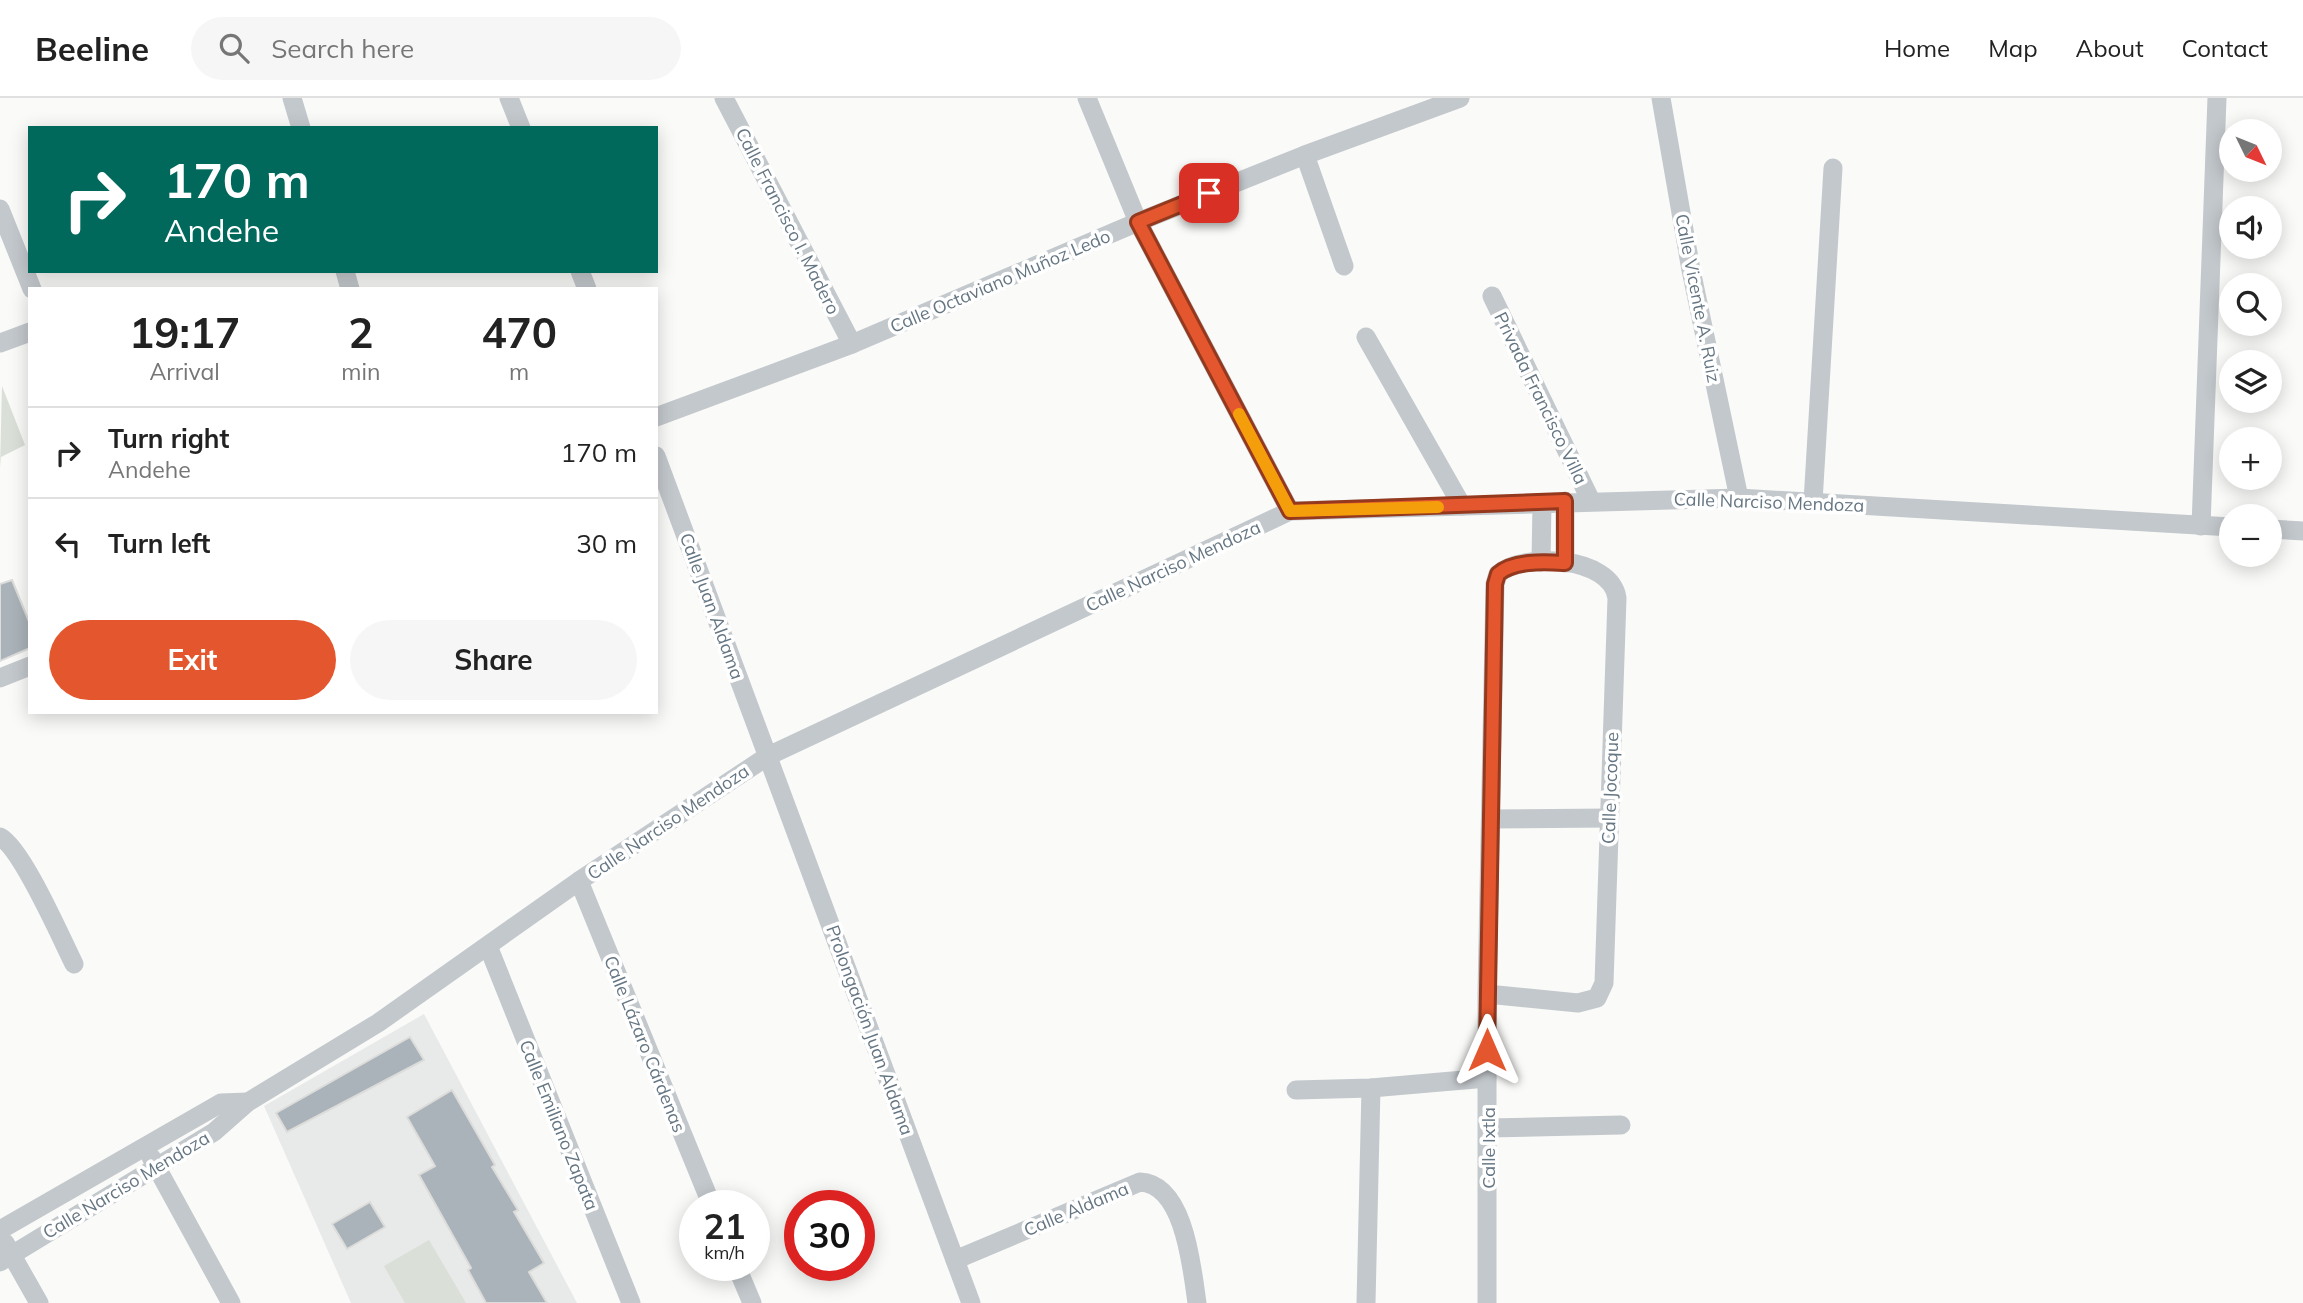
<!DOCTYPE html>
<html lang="en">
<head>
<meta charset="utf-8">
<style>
	:root { --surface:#fff; --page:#f6f6f6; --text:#222; --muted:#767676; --line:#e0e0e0; --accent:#e4572e }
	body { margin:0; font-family:Mulish,sans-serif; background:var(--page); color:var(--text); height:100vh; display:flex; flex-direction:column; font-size:26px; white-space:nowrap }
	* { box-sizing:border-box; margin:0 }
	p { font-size:23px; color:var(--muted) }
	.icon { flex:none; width:38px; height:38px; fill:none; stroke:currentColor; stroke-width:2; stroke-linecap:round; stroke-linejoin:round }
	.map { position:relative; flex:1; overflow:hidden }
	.drawer { position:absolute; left:28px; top:189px; width:630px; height:427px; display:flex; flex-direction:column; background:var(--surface); border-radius:0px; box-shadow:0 4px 18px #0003 }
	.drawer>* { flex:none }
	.top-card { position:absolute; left:28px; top:28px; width:630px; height:147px; border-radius:0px; box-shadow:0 4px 18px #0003; background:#00695c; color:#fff; overflow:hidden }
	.needle { width:46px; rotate:133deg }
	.fabs { position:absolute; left:2219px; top:21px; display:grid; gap:14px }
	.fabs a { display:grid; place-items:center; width:63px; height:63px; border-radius:50%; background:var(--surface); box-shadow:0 4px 18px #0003; font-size:35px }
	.speed { position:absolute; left:679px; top:1092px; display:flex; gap:14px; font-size:35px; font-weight:700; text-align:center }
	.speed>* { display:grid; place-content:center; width:91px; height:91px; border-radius:50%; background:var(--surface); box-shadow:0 4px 18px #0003; line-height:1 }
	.speed small { font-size:18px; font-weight:400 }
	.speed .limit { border:10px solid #d22; background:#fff; color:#111 }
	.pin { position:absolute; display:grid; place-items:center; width:60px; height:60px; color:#fff; margin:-30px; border-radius:14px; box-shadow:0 4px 10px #0006 }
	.me { position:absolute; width:77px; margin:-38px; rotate:0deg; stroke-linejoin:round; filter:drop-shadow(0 0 5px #0008) }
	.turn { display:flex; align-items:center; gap:24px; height:147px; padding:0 21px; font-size:32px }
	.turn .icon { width:91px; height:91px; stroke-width:2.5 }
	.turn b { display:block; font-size:49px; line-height:60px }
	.eta { display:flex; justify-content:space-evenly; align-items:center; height:119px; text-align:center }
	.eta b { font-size:42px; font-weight:700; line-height:49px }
	.action { display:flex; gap:14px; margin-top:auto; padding:14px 21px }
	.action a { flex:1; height:80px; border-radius:42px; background:var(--accent); color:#fff; font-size:28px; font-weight:700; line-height:80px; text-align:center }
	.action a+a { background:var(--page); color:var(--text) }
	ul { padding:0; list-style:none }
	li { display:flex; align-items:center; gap:21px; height:91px; padding:0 21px; border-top:2px solid var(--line) }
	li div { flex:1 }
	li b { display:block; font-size:26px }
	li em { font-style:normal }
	header { display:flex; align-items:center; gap:42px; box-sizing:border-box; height:98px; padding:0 35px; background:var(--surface); border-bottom:2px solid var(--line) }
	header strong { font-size:33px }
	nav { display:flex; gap:38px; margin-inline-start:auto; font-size:24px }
	.search { width:490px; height:63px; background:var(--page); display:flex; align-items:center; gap:18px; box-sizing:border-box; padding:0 24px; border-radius:38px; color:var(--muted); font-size:26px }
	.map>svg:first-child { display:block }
	.built { fill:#e8e9e9 }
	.green { fill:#dadfd7 }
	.building { fill:#aab3b9; stroke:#dcdcda; stroke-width:2 }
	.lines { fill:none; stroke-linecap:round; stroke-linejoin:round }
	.minor { stroke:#c3c8cc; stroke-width:19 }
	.route-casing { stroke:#94391e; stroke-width:18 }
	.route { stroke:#e4572e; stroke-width:12 }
	.slow { stroke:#f59e0b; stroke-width:12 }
	.labels { text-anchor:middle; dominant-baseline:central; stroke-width:7; stroke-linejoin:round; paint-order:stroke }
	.street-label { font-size:18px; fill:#657683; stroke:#fff }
</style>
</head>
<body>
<header>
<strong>Beeline</strong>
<div class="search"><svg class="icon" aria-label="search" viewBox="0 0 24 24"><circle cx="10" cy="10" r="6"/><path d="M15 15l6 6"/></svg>Search here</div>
<nav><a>Home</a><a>Map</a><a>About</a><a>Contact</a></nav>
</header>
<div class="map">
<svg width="2303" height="1205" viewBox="0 0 2303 1205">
	<rect width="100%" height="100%" fill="#fafaf8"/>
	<polygon class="built" points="424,916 577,1205 351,1205 264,1008"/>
	<g class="green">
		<polygon points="2,288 25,347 1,359 0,370"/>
		<polygon points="429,1142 466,1205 405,1205 384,1168"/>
	</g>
	<g class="building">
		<polygon points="12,482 30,526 30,550 0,563 0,486"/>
		<polygon points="410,939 424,962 287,1034 276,1015"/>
		<polygon points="452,992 495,1067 492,1069 518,1112 514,1114 544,1165 529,1174 547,1205 486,1205 468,1172 471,1170 419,1077 435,1068 407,1019"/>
		<polygon points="370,1104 385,1129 347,1151 332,1126"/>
	</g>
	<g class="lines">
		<g class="minor">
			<polyline points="292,0 301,30"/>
			<polyline points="509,0 521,30"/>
			<polyline points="724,0 852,246"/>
			<polyline points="1087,0 1138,124 1290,413"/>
			<polyline points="1661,0 1691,172 1739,400"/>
			<polyline points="1305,57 1344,168"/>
			<polyline points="0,111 32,191"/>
			<polyline points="345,173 350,191"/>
			<polyline points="580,173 587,191"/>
			<polyline points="1492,198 1591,403"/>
			<polyline points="1366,239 1462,408"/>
			<polyline points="0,245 30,234"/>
			<polyline points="656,319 852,246 1138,124 1305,57 1460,0"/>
			<polyline points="656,358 971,1205"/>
			<polyline points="1565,403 1565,465"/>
			<polyline points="1813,404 1833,70"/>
			<polyline points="2201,428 2217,0"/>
			<polyline points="2270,431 2303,433"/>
			<polyline points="1541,464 1542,405"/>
			<polyline points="0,580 30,568"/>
			<polyline points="1491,721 1608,720"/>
			<path d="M0,739C22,750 61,840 74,866"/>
			<polyline points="579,783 712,1108"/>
			<polyline points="488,848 631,1205"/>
			<path d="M1487,896L1578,905L1597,900L1604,885L1617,500C1611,458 1524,454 1498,476L1495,486L1487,896V1205"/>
			<polyline points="1296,992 1371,990 1487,980"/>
			<polyline points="1488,1030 1621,1027"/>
			<polyline points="151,1059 231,1205"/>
			<polyline points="0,1132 221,1005 248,1004"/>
			<polyline points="5,1145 39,1205"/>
			<path d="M955,1162L1140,1084C1185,1086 1192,1171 1197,1205"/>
			<polyline points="0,1164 214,1034 248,1004 378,925 579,783 768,658 1290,413 1739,400 2231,429"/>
			<polyline points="736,1167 752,1205"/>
			<polyline points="1366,1205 1371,990"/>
		</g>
	</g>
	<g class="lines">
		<defs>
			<path id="route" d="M1209,95L1138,124L1290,413L1565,403V465C1545,464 1514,462 1498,476L1495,486L1487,952"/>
		</defs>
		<use href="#route" class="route-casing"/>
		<use href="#route" class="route"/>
		<polyline class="slow" points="1239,316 1290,413 1438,409"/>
	</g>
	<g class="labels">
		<g class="street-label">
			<text transform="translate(788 123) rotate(63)">Calle Francisco I. Madero</text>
			<text transform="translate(1000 183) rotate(-23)">Calle Octaviano Muñoz Ledo</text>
			<text transform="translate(1698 200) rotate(79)">Calle Vicente A. Ruiz</text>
			<text transform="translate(1541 300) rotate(64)">Privada Francisco Villa</text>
			<text transform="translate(1769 404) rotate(2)">Calle Narciso Mendoza</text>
			<text transform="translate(1173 468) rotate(-25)">Calle Narciso Mendoza</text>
			<text transform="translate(712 508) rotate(70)">Calle Juan Aldama</text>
			<text transform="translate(1610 690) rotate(-88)">Calle Jocoque</text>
			<text transform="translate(668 724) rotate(-34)">Calle Narciso Mendoza</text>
			<text transform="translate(870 932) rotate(70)">Prolongación Juan Aldama</text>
			<text transform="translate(645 946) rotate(68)">Calle Lázaro Cárdenas</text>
			<text transform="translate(559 1027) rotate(68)">Calle Emiliano Zapata</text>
			<text transform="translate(1488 1050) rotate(-90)">Calle Ixtla</text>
			<text transform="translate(126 1087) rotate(-31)">Calle Narciso Mendoza</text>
			<text transform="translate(1076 1111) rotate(-23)">Calle Aldama</text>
		</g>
	</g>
</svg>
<div class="fabs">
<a><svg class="needle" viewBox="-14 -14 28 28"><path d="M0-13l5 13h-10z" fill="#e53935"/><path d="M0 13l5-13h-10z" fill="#767676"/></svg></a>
<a><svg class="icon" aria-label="sound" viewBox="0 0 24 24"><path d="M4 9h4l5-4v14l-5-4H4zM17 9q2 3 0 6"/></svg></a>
<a><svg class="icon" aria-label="search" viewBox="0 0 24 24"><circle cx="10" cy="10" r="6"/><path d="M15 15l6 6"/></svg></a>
<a><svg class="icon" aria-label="layers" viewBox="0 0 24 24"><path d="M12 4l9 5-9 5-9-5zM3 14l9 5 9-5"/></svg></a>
<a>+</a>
<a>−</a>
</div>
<div class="speed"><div>21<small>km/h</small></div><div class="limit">30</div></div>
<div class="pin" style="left:1209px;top:95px;background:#d93025"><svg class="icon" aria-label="arrive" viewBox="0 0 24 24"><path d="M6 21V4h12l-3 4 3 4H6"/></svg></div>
<svg class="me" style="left:1487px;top:952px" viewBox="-20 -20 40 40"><path d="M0-17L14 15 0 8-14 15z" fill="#e4572e" stroke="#fff" stroke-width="4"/></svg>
<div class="top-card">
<div class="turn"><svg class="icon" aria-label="right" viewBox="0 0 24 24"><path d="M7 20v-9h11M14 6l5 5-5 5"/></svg><div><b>170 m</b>Andehe</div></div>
</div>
<section class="drawer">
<div class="eta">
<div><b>19:17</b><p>Arrival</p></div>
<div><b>2</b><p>min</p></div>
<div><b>470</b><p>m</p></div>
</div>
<ul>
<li><svg class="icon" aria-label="right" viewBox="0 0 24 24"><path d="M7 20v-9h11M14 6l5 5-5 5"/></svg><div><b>Turn right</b><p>Andehe</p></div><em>170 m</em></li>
<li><svg class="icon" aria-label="left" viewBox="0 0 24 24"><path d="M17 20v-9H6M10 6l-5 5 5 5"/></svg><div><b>Turn left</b></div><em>30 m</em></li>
</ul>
<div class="action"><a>Exit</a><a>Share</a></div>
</section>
</div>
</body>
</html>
